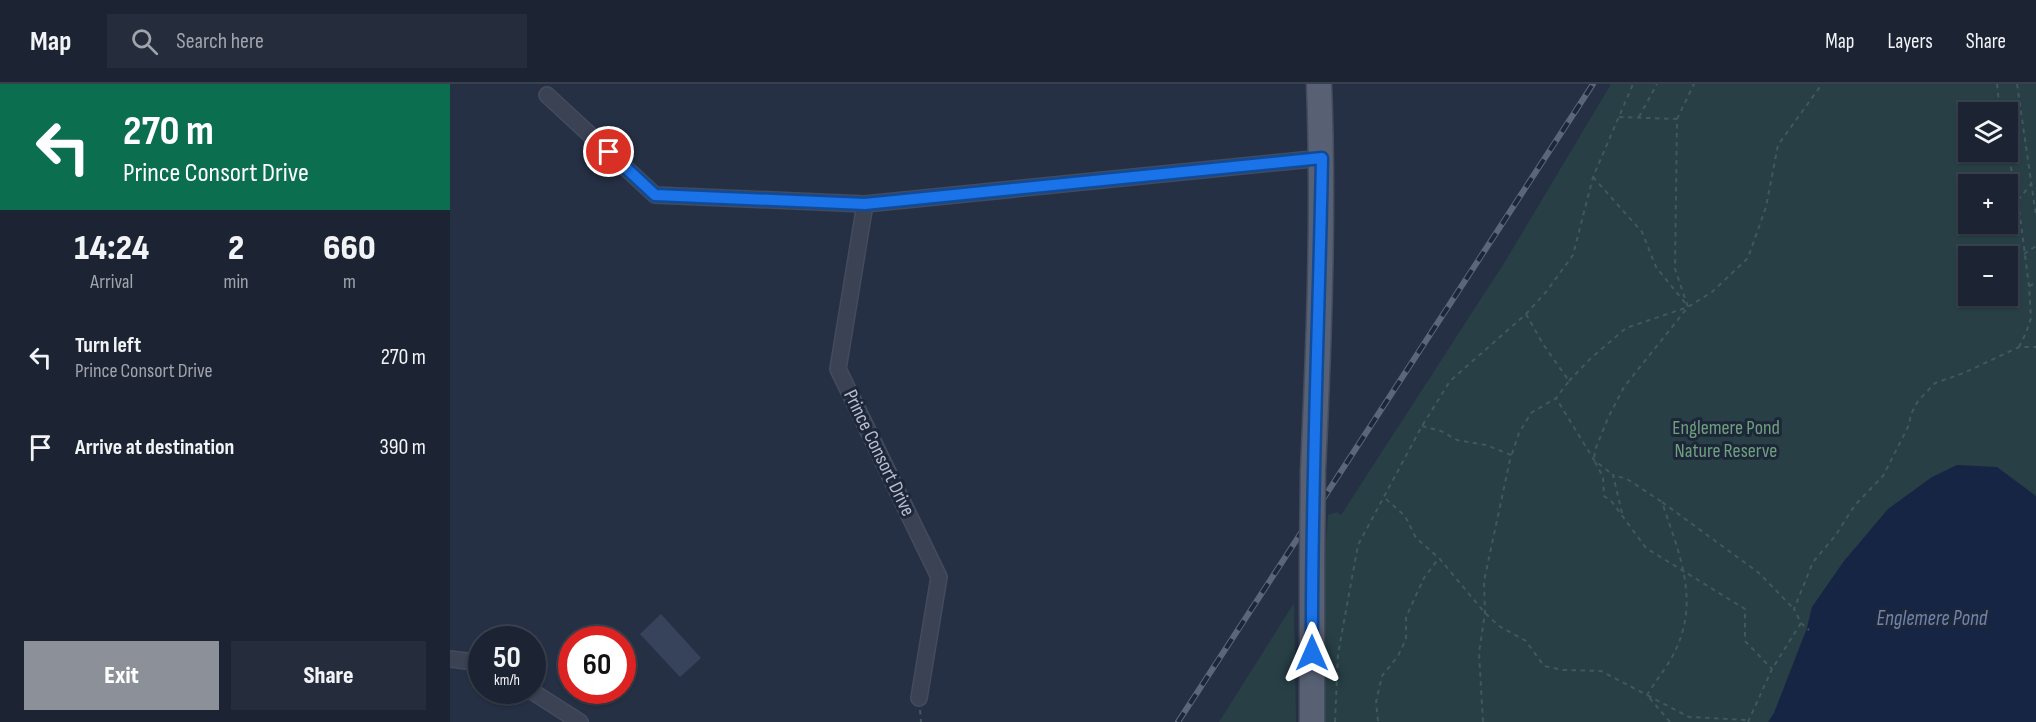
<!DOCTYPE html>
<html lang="en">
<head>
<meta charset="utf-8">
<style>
	:root { --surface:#1c2433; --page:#252c3b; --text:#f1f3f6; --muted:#a0a4ac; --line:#3a414e; --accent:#8c9099 }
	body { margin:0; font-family:"Sofia Sans Condensed",sans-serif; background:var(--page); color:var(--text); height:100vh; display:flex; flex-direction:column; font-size:22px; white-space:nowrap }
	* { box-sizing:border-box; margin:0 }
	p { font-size:20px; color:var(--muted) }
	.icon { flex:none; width:33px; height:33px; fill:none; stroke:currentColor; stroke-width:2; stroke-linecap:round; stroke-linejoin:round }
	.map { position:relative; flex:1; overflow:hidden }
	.panel { display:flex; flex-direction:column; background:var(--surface); width:450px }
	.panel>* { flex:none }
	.hud { background:#0b6e4f; color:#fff; overflow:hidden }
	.buttons { position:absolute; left:1508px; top:18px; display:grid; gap:12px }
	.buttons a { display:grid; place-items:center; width:60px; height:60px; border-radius:0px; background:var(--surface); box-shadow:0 2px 4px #0004,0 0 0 2px var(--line); font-size:30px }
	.speed { position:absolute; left:18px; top:542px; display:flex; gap:12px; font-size:30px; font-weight:700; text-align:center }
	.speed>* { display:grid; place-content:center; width:78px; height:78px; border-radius:50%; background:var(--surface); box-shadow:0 2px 4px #0004,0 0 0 2px var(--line); line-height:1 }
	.speed small { font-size:15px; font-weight:400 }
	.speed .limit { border:9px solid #d22; background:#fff; color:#111 }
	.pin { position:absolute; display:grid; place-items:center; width:51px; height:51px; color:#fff; margin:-26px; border:3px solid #fff; border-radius:50%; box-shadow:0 2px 6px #0007 }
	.me { position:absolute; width:66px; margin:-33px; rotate:0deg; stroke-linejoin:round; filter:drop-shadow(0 0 4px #0008) }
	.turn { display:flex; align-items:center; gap:21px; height:126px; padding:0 24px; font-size:27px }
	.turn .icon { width:78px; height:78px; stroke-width:2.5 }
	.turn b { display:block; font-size:42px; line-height:51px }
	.eta { display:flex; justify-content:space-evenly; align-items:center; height:102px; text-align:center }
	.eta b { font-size:36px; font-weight:800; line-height:42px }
	.primary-button { display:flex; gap:12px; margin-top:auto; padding:12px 24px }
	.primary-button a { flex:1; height:69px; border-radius:0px; background:var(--accent); color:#fff; font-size:24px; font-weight:800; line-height:69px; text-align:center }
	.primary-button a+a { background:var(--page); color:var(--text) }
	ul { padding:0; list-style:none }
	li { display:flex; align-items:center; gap:18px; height:90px; padding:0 24px }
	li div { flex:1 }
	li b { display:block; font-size:22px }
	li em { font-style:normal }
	header { display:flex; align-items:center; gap:36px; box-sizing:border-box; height:84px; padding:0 30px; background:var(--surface); border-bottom:2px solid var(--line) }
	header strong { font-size:28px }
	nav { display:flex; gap:33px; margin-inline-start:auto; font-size:21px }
	.search { width:420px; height:54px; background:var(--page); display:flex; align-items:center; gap:15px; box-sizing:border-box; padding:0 21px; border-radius:0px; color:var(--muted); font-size:22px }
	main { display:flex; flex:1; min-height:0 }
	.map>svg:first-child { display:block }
	.green { fill:#273f45; fill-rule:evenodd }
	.water { fill:#172544 }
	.building { fill:#37435b }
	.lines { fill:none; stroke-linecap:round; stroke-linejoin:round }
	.minor-casing { stroke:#434b5d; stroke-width:18 }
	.primary-casing { stroke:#434b5d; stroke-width:27 }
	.path { stroke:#41585d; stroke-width:2; stroke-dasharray:4.5 4.5; stroke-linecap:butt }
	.minor { stroke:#3a4254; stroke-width:15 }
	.primary { stroke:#586174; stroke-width:24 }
	.rail-casing { stroke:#5c667b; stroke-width:6 }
	.rail { stroke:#1e2739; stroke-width:4; stroke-dasharray:11; stroke-linecap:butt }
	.primary-bridge-casing { stroke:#434b5d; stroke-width:27; stroke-linecap:butt }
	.primary-bridge { stroke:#586174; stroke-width:24 }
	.route-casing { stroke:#114b97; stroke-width:15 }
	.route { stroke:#1a73e8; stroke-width:10 }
	.labels { text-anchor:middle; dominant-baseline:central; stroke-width:6; stroke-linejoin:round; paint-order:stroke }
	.park-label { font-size:20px; fill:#6da07d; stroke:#1e2739 }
	.street-label { font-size:20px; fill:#b7becd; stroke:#1e2739 }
	.water-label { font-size:21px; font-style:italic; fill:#6f84ae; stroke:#1e2739 }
</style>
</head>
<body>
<header>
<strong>Map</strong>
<div class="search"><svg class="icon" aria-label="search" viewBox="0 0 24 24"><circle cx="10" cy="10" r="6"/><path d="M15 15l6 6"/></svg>Search here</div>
<nav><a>Map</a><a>Layers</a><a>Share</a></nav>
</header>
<main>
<section class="panel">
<div class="hud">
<div class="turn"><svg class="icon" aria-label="left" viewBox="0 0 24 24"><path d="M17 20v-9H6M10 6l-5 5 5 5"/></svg><div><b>270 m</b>Prince Consort Drive</div></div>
</div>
<div class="eta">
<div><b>14:24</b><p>Arrival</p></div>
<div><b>2</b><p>min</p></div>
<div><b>660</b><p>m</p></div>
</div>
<ul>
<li><svg class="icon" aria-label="left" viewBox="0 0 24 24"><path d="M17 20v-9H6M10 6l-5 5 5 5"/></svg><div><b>Turn left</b><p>Prince Consort Drive</p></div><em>270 m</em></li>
<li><svg class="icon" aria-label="arrive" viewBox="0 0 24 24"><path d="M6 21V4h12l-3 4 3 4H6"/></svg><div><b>Arrive at destination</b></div><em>390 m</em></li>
</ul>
<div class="primary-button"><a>Exit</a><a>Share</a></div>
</section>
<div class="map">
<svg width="1586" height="638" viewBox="0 0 1586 638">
	<rect width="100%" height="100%" fill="#253044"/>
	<g class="green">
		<path d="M1161,0H1586V638H872L875,470L878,431L887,428L891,431L1056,176ZM1518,28H1557V68H1518ZM1518,100H1557V140H1518ZM1518,172H1557V212H1518Z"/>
		<polygon points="844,519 846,638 769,638"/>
	</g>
	<polygon class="water" points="1507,381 1547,383 1586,412 1586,638 1318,638 1324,629 1357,544 1362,523 1394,477 1438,425 1482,393"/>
	<polygon class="building" points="211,530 251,574 230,593 190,550"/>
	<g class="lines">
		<defs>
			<g id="minor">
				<polyline points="97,11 205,111 415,120 872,74"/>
				<polyline points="415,120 388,285 489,493 469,614"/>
				<polyline points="0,575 32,579"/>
				<polyline points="80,606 130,638"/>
			</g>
			<g id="primary">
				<path d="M863,387C869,258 874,129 869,0"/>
				<polyline points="862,478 862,638"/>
			</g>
		</defs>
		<use href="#minor" class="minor-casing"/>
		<use href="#primary" class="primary-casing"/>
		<g class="path">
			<polyline points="1547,0 1550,28"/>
			<polyline points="1567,0 1586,132"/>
			<polyline points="1169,33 1227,35 1225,185 1238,223 1174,303 1158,334 1145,366 1144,376 1153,393 1154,412 1162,418 1196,464 1295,525 1295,557 1322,585"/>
			<polyline points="1189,33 1207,0"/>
			<polyline points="1227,35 1244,0"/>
			<polyline points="1557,65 1568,116 1579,202 1581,234 1576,249 1569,263"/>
			<polyline points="1143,93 1192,148 1206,183 1236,220"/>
			<polyline points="1568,116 1581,100"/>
			<polyline points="1574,170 1586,162"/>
			<polyline points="1579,202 1586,199"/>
			<polyline points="1076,230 1093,260 1119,297 1106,314"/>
			<polyline points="1119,297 1140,275 1176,244 1238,223 1262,208 1298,174 1316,123 1328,61 1372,0"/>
			<polyline points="972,342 991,347 1007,356 1036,361 1061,371 1034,497 1035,529 1029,569 1033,638"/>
			<polyline points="1062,370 1069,349 1081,329 1106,314 1144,376 1163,391"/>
			<path d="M936,415L955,432L966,454L989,474L1035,529L1049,542L1076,557L1094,582L1113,586L1151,587L1197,611C1206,596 1219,581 1226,565C1250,514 1228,467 1212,418L1309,489L1344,525"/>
			<polyline points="1172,429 1163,391 1177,395 1212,418"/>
			<polyline points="1351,539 1359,546"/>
			<polyline points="470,626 471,638"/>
			<polyline points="928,637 926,618 932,592 948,572 956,555 956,533 974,494 989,474"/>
			<polyline points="885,638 888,570 908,461 972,342 1000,297 1076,230 1096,208 1123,171 1143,93 1183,0"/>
			<polyline points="1220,638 1197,611 1239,633 1297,636"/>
			<polyline points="1298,638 1322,585 1351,539 1344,525 1363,478 1385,452 1405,421 1433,392 1459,341 1461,330 1468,317 1485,299 1514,289 1569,263 1586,263"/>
		</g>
		<use href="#minor" class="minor"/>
		<use href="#primary" class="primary"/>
		<defs>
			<polyline id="rail" points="728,638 1143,0"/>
		</defs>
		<use href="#rail" class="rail-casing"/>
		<use href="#rail" class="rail"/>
		<defs>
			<polyline id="primary-bridge" points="862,478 863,387"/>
		</defs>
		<use href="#primary-bridge" class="primary-bridge-casing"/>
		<use href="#primary-bridge" class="primary-bridge"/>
	</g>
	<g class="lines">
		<defs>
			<path id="route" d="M159,68L205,111L415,120L872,74C869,239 861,404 862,569"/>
		</defs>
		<use href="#route" class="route-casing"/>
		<use href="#route" class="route"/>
	</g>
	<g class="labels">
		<g class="park-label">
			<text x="1276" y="344">Englemere Pond<tspan x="1276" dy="23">Nature Reserve</tspan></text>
		</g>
		<g class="street-label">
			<text transform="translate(429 369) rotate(64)">Prince Consort Drive</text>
		</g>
		<g class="water-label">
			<text x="1482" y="534">Englemere Pond</text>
		</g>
	</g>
</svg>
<div class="buttons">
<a><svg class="icon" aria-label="layers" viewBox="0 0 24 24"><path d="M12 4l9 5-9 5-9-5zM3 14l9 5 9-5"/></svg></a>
<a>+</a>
<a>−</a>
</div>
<div class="speed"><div>50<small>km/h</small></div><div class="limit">60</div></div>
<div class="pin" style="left:159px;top:68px;background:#d93025"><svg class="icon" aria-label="arrive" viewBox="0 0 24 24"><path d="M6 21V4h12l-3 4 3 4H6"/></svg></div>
<svg class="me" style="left:862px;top:569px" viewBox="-20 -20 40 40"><path d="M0-17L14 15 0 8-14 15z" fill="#1a73e8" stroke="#fff" stroke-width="4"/></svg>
</div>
</main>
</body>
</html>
